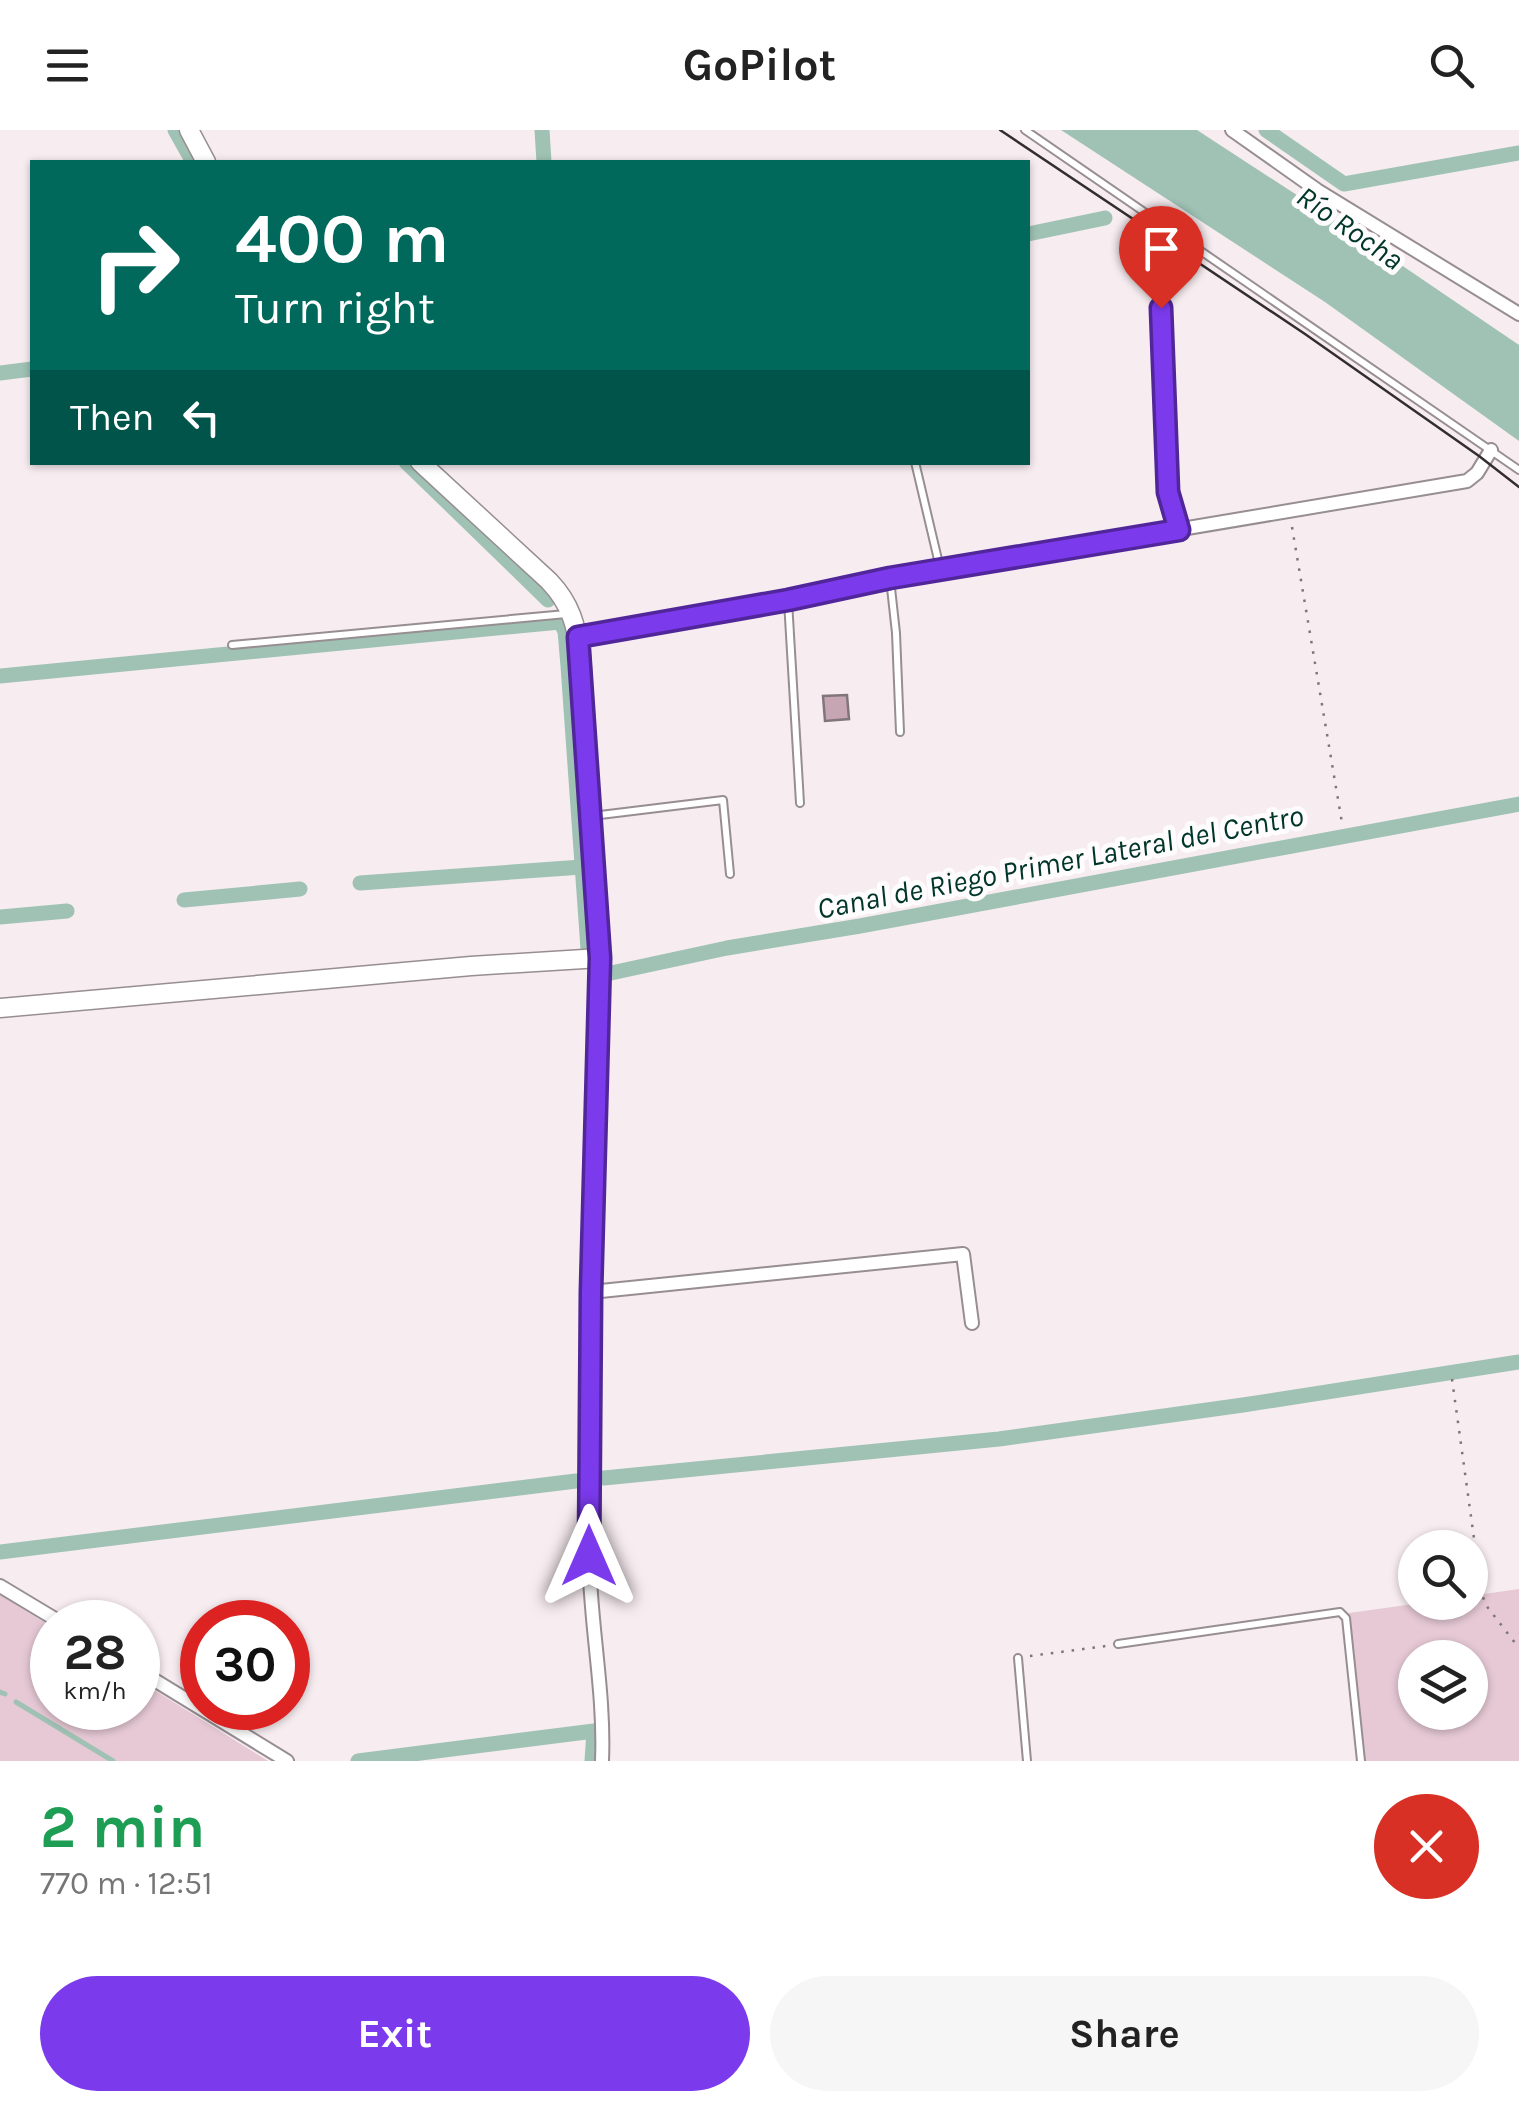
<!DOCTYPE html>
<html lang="en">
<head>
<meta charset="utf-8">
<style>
	:root { --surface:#fff; --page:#f6f6f6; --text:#222; --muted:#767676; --accent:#7c3aed }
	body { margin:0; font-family:Karla,sans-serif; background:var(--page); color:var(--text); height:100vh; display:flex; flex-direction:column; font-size:38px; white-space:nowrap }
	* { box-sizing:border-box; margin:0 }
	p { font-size:32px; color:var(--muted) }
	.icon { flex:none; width:55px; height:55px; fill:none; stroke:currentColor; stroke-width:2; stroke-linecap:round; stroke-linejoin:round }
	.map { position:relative; height:1631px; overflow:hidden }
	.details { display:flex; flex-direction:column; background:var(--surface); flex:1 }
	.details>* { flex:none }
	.top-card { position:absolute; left:30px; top:30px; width:1000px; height:305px; border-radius:0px; box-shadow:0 2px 8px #0004; background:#00695c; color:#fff; overflow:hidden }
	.controls { position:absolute; left:1398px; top:1400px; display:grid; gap:20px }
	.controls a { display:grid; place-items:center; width:90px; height:90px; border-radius:50%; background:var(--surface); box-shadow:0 2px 8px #0004; font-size:50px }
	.speed { position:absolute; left:30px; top:1470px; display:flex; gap:20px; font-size:50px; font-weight:700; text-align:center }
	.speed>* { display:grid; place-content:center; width:130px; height:130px; border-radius:50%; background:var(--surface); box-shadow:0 2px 8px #0004; line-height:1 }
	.speed small { font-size:25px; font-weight:400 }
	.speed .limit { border:15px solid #d22; background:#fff; color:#111 }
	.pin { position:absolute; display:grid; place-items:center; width:85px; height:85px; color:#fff; margin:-102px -42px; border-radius:50% 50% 50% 0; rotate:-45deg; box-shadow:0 0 10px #0007 }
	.pin .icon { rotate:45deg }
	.me { position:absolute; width:110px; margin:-55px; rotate:0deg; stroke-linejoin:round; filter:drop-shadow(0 0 8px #0008) }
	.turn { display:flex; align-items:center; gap:35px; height:210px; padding:0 40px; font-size:45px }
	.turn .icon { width:130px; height:130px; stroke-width:2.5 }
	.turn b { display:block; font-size:70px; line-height:85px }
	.then { display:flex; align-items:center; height:95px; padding:0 40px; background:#0003; gap:20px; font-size:38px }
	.round { display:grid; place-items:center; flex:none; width:105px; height:105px; border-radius:52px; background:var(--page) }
	.summary { display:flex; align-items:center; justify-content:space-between; height:170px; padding:0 40px }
	h1 { font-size:60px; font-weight:700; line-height:75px; color:#1e9e55 }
	.cta { display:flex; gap:20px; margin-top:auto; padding:20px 40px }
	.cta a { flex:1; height:115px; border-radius:60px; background:var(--accent); color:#fff; font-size:40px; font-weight:700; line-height:115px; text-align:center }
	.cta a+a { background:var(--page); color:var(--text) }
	header { display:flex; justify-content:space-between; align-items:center; height:130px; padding:0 40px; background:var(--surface); font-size:45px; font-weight:700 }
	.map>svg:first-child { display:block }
	.green { fill:#e6c9d5; fill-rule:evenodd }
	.water { fill:#9fc2b5 }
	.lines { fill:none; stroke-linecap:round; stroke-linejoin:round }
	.stream { stroke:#9fc2b5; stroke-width:5 }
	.canal { stroke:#9fc2b5; stroke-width:15 }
	.building { fill:#c6a6b3; stroke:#80767a; stroke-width:2.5 }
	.service-casing { stroke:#978e92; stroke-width:10 }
	.minor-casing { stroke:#978e92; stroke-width:16 }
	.tertiary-casing { stroke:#978e92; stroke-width:21 }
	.path { stroke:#7d7678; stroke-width:2.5; stroke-dasharray:2.5 8; stroke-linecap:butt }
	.service { stroke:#fff; stroke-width:6 }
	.minor { stroke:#fff; stroke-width:12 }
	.tertiary { stroke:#fff; stroke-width:18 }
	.tram { stroke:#322e2f; stroke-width:2.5 }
	.route-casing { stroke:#51269a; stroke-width:25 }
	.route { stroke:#7c3aed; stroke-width:18 }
	.labels { text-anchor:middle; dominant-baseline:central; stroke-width:10; stroke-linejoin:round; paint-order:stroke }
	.water-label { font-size:30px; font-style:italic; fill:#003529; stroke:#fefcfd }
</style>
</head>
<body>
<header><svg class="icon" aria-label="menu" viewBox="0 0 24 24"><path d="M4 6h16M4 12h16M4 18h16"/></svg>GoPilot<svg class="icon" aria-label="search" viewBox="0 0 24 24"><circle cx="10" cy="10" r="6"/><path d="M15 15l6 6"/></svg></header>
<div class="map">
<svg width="1519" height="1631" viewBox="0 0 1519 1631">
	<rect width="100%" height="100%" fill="#f7ecf0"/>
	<g class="green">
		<path d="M1519,1459V1631H1363L1349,1483L1421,1473L1470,1472V1466ZM1415,1528H1470V1582H1415Z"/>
		<polygon points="0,1465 52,1497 52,1578 138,1578 138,1550 268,1631 0,1631"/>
	</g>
	<polygon class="water" points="1061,0 1197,0 1332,88 1519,215 1519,311 1325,172"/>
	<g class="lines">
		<g class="stream">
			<polyline points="0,1562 5,1564"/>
			<polyline points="16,1572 113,1631"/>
		</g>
		<g class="canal">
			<polyline points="175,0 193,32"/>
			<polyline points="542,0 544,32"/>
			<polyline points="1266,0 1344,54 1519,23"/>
			<polyline points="1028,104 1105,88"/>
			<polyline points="0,243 32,239"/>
			<polyline points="406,332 548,470"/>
			<polyline points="0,546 560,492 565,501 568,536 588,819"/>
			<polyline points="360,753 582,737"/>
			<polyline points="184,770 300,759"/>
			<polyline points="0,787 67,781"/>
			<polyline points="611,843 727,818 860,796 1519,674"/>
			<polyline points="604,1348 999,1309 1243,1275 1519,1232"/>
			<polyline points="0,1422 576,1351"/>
			<polyline points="358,1631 594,1601 592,1631"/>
		</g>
	</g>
	<polygon class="building" points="847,565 849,589 825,591 823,566"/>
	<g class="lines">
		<defs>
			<g id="service">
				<polyline points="1025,0 1519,340"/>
				<polyline points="1161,179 1168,362 1178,399"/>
				<polyline points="915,332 940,438"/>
				<polyline points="890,449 896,503 900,602"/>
				<polyline points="788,471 800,673"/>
				<polyline points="232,515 566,484"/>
				<polyline points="592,686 723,670 730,744"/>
				<polyline points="1118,1514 1340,1482 1346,1488 1361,1631"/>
				<polyline points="1018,1528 1027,1631"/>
			</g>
			<g id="minor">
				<polyline points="1232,0 1317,60 1519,184"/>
				<polyline points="578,507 788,470 890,448 1467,351 1477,343 1491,320"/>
				<path d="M600,828C595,1025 589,1222 589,1419C589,1490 605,1560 602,1631"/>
				<polyline points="591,1162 963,1124 972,1193"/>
				<polyline points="0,1456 60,1492"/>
				<polyline points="138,1540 287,1631"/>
			</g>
			<g id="tertiary">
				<polyline points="189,0 206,32"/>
				<path d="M0,878L471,836L600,828L581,527C576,495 571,474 549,451L420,332"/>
			</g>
		</defs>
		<use href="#service" class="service-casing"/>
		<use href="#minor" class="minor-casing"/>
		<use href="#tertiary" class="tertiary-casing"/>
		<g class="path">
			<polyline points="1292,397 1342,693"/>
			<polyline points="1452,1249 1481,1459 1485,1474 1519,1518"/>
			<polyline points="1030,1526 1106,1516"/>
		</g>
		<use href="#service" class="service"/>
		<use href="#minor" class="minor"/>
		<use href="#tertiary" class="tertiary"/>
		<polyline class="tram" points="1000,0 1305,204 1479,326 1519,357"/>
	</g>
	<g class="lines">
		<defs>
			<polyline id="route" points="589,1426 591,1162 600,828 578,507 788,470 890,448 1179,400 1168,362 1161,178"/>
		</defs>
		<use href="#route" class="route-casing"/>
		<use href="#route" class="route"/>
	</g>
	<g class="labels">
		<g class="water-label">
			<text transform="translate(1350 98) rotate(35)">Río Rocha</text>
			<text transform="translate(1060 732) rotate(-11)">Canal de Riego Primer Lateral del Centro</text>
		</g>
	</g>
</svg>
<div class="controls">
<a><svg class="icon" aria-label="search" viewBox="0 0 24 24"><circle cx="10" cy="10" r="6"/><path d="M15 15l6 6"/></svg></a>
<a><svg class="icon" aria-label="layers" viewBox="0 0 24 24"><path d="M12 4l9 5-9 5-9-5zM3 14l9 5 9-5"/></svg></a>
</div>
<div class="speed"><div>28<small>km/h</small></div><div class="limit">30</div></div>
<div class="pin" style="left:1161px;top:178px;background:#d93025"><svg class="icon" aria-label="arrive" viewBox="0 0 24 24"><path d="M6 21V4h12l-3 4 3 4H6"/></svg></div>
<svg class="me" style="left:589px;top:1426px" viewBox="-20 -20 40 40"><path d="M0-17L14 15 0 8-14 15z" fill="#7c3aed" stroke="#fff" stroke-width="4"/></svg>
<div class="top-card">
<div class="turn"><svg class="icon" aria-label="right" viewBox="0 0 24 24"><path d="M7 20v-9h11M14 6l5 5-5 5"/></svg><div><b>400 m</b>Turn right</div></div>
<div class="then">Then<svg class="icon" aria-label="left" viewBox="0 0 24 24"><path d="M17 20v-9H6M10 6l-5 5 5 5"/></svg></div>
</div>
</div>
<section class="details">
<div class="summary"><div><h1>2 min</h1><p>770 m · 12:51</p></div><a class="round" style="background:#d93025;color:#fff"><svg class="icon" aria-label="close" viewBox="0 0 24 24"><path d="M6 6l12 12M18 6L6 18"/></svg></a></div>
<div class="cta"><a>Exit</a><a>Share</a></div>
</section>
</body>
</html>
